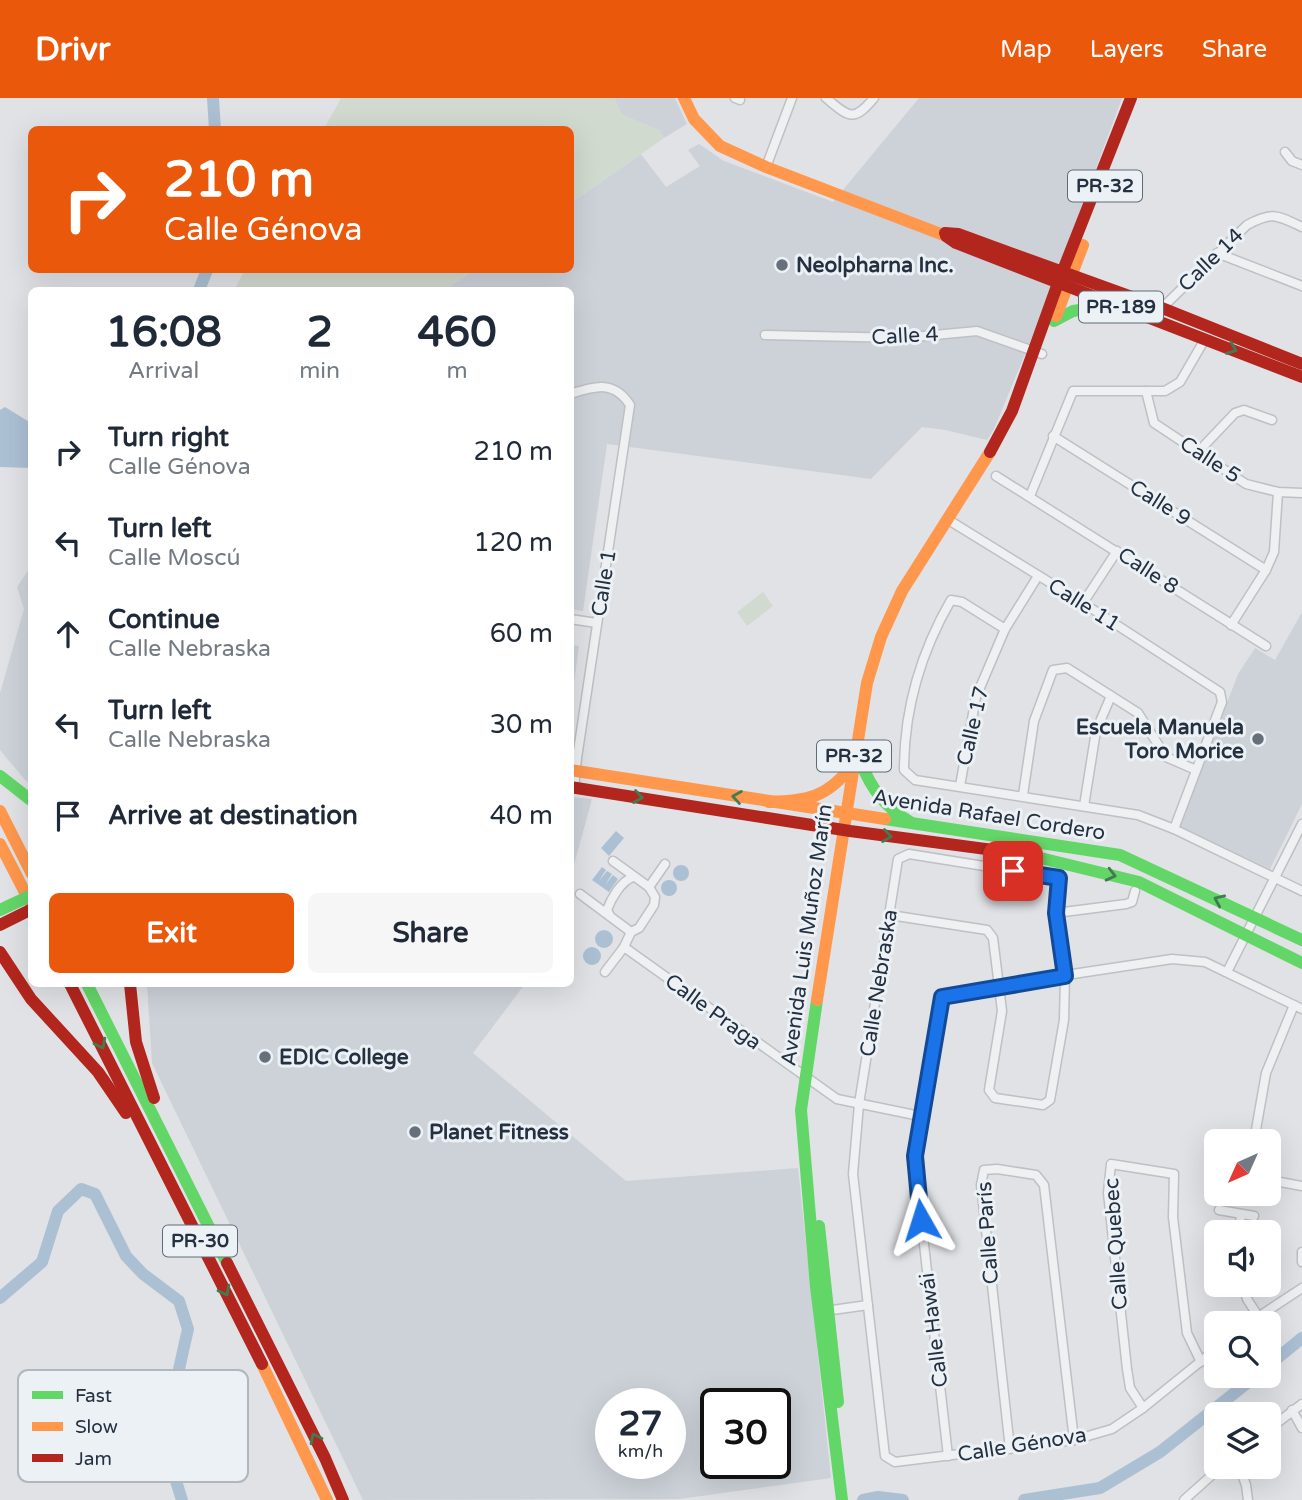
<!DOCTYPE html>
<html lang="en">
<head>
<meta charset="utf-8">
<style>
	:root { --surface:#fff; --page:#f6f6f7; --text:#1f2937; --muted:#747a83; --accent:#ea580c }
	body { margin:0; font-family:"Varela Round",sans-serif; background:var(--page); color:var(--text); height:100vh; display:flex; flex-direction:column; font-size:26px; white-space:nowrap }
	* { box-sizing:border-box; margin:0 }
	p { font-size:23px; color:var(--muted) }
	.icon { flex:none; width:38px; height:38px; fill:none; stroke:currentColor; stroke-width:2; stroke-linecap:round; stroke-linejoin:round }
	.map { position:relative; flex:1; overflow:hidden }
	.panel { position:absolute; left:28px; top:189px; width:546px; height:700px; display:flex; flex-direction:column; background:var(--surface); border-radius:10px; box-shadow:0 7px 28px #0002 }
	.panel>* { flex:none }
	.hud { position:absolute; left:28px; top:28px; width:546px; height:147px; border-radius:10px; box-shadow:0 7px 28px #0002; background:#ea580c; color:#fff; overflow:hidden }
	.needle { width:46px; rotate:225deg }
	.buttons { position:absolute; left:1204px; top:1031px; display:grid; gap:14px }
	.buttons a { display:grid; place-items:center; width:77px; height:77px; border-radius:10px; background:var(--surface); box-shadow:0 7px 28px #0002; font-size:35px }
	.speed { position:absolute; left:595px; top:1290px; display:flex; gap:14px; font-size:35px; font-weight:700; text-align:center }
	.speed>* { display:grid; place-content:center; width:91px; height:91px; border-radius:50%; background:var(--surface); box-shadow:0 7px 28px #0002; line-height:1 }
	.speed small { font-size:18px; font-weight:400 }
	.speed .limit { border:4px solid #111; border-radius:10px; background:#fff; color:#111 }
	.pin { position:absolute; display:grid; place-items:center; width:60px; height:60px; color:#fff; margin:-30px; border-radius:14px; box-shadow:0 4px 10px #0006 }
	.me { position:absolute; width:77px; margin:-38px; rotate:354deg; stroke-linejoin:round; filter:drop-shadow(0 0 5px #0008) }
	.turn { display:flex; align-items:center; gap:24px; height:147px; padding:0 21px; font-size:32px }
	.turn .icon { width:91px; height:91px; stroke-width:2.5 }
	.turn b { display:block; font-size:49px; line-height:60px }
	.eta { display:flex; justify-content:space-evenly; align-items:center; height:119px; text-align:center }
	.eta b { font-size:42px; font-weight:700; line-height:49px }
	.button { display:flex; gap:14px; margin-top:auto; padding:14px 21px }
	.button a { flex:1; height:80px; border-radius:10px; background:var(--accent); color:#fff; font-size:28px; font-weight:700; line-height:80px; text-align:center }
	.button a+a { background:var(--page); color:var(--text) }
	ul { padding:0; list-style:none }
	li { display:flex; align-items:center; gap:21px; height:91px; padding:0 21px }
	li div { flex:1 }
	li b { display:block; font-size:26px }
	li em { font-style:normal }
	header { display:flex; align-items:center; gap:42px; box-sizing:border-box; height:98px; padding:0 35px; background:var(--accent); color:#fff }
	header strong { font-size:33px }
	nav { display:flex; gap:38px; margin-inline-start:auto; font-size:24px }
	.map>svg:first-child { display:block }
	.built { fill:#cdd2d9; fill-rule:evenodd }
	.green { fill:#d1dacf }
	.water { fill:#acc0d4 }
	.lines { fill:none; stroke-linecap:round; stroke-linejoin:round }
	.river { stroke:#acc0d4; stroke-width:12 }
	.street-casing { stroke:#bec0c3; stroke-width:11 }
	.street { stroke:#eff0f2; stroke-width:8 }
	.fast { stroke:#63d668; stroke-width:12 }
	.slow { stroke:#ff974d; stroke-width:12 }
	.jam { stroke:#b3261e; stroke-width:12 }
	.fast-bridge { stroke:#63d668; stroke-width:12 }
	.oneway { stroke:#417b52 }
	.route-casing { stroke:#114b97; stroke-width:18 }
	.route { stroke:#1a73e8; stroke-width:12 }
	.poi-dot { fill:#666f7a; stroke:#ecf1f6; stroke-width:2.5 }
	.labels { text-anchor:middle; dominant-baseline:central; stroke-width:6; stroke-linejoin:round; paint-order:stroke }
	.shield { fill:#ecf1f6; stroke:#616b77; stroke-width:2 }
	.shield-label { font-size:19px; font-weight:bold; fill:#253140 }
	.street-label { font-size:21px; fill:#253140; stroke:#ecf1f6 }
	.poi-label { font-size:21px; font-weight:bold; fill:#253140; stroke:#ecf1f6; text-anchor:start }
	.key { fill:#ecf1f6; stroke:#b0b7bf; stroke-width:2 }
	.key-label { font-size:19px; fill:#253140 }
</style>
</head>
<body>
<header>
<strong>Drivr</strong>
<nav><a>Map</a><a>Layers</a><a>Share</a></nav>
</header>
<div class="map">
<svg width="1302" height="1402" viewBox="0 0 1302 1402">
	<rect width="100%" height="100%" fill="#e0e2e5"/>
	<g class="built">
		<polygon points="614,0 675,0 687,26 664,40 659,32 622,17"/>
		<polygon points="919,0 1122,0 1045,208 994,331 987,342 945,332 922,329 871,381 607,346 583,513 570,511 570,192 444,192 474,172 570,172 571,105 641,56 666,89 700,68 688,52 699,46 724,63 833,104"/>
		<polygon points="31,468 31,686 26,683 0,652 0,595 24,511 17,489"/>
		<polygon points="1302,514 1302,706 1270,771 1180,728 1238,576 1255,550 1275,562"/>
		<polygon points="571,547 579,548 571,608 570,547"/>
		<polygon points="571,699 592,701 571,778 570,699"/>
		<path d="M147,886H525L473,955L626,1083L798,1070L831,1380L680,1401L363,1402L152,965ZM611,1306H670V1365H611ZM716,1306H775V1365H716Z"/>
	</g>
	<g class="green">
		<polygon points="341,0 614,0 622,17 659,32 664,40 571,105 570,32 324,31"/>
		<polygon points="245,172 474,172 444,192 234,192"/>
		<polygon points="763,494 773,508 747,528 737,514"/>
	</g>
	<g class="water">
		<polygon points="5,309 31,325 31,370 0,369 0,312"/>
		<polygon points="616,733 624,740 609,758 601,750"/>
		<circle cx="681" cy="775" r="8"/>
		<polygon points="602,769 606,772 599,783 607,773 612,776 605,787 613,777 618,781 609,794 592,782"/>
		<circle cx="669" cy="790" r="8"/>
		<circle cx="604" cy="841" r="9"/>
		<circle cx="592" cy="858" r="9"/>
	</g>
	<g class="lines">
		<g class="river">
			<polyline points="213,0 215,32"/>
			<polyline points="199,192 207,172"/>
			<polyline points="0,1200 42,1164 58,1113 81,1091 95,1096 126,1158 143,1176 179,1203 188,1231 177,1280 168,1358 182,1402"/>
			<polyline points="1269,1267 1302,1240"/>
			<polyline points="863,1402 878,1399 903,1402"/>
			<polyline points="1024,1402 1100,1390 1160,1354 1256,1278"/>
		</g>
		<defs>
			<g id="street">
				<polyline points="735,0 740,2"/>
				<path d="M826,0C849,19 853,25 874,0"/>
				<polyline points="1285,54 1292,63 1302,67"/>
				<polyline points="766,69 792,0"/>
				<polyline points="1217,155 1302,188"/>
				<path d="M1162,210L1247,127C1272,113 1277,117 1302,129"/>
				<polyline points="765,237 903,240 977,233 1042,256"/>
				<polyline points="1146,293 1154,325 1246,386 1278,394 1302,395"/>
				<path d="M570,296C596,288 614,282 630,307L577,660L574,690"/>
				<polyline points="1053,338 1266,472"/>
				<polyline points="1198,354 1235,315 1244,312 1272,322"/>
				<polyline points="996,378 1266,548"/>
				<polyline points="1030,398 1073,293 1165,293 1180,284 1205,241"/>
				<polyline points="947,421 1083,505 1220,594 1222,604 1174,731"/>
				<polyline points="1083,505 1117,453"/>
				<polyline points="570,521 597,525"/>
				<polyline points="1231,527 1266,472 1274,454 1278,394"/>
				<path d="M1005,531L962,504L951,502C921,554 904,612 904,672L915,682L1138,717L1174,731L1302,793"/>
				<polyline points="960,688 976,599 1005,531 1038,478"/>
				<polyline points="1023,697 1034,623 1053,572 1067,570 1138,615 1166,659 1196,672"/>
				<polyline points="1084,708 1096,633 1111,598"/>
				<polyline points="649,789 665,766"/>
				<polyline points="580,796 631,834"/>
				<polyline points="1056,815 1126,806 1132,804 1135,793"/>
				<polyline points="890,817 987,832 993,840 1002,913 989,992 995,1000 1043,1007 1050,1002 1064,922 1065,878 1056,815 1059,780 909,756 898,761 859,1006 853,1076 885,1358 895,1364 1074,1342 1112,1331 1143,1310 1216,1251"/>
				<path d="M610,818L607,812C611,801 621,783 633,779"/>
				<polyline points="624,849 837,1001 920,1018"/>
				<polyline points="605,874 624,849 631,834 639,830 654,807 655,799 649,789 613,763"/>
				<polyline points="1227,874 1302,726"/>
				<polyline points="1254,1043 1266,975 1294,907"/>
				<polyline points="1269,1082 1302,1088"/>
				<polyline points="1219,1112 1254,1118"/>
				<polyline points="1239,1134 1241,1116"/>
				<polyline points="1302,1154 1302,1164"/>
				<polyline points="1243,1186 1247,1201 1258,1218"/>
				<polyline points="825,1213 868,1207"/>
				<polyline points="1249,1225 1302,1190"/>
				<polyline points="1143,1310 1130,1290 1127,1271 1108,1095 1111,1066 1174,1076 1173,1119 1187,1235 1201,1264"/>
				<polyline points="1292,1312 1302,1330"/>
				<polyline points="1269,1331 1302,1306"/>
				<polyline points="1010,1351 981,1087 984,1072 997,1071 1036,1077 1044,1087 1074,1342"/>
				<polyline points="948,1358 914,1058 942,899 1000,887 1172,861 1205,864 1302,911"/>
				<polyline points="1239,1368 1246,1387 1248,1402"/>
				<polyline points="1184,1402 1222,1368"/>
			</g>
		</defs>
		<use href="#street" class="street-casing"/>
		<use href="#street" class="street"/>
		<g class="fast">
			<polyline points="1054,223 1073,213 1114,207"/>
			<path d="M861,665C872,692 885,709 910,724"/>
			<polyline points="0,678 32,703"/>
			<polyline points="885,721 1120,757 1302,842"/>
			<polyline points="1024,756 1139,784 1302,865"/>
			<polyline points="87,886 227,1165"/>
			<polyline points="817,902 801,1012 816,1189 842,1402"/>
			<polyline points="819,1128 838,1304"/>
		</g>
		<g class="slow">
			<polyline points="684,0 694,21 720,48 766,69 946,138"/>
			<polyline points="1056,218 1083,147"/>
			<polyline points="570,672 885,721"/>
			<path d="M769,704C808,702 825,701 851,669"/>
			<polyline points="0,713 32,776"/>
			<polyline points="0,746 32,808"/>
			<polyline points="817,902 867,585 881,539 902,493 990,354"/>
			<polyline points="262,1266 327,1402"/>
		</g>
		<g class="jam">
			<polyline points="945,135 958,136 1162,210 1302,266"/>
			<polyline points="946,138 956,145 1302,279"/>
			<polyline points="990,354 1012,313 1058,185 1131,0"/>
			<polyline points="570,689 850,733 1024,756"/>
			<polyline points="0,827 32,811"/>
			<polyline points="0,854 31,901 98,974 126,1015"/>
			<polyline points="70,886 262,1266"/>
			<polyline points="130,886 136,944 154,1000"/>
			<polyline points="227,1165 325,1360 343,1402"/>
		</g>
		<polyline class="fast-bridge" points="0,812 32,797"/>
	</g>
	<defs><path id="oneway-chevron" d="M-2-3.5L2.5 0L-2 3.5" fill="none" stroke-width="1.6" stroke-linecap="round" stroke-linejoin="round" transform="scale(1.75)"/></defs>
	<g class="oneway">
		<use href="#oneway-chevron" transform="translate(1232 251) rotate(22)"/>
		<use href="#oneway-chevron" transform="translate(638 699) rotate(9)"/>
		<use href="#oneway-chevron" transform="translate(737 699) rotate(-171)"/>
		<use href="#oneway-chevron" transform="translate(887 738) rotate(8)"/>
		<use href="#oneway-chevron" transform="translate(1111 777) rotate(14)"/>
		<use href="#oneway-chevron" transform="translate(1219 802) rotate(-156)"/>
		<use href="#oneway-chevron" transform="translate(101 946) rotate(63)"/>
		<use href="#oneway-chevron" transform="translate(225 1193) rotate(63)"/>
		<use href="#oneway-chevron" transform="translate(315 1340) rotate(-116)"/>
	</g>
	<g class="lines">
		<defs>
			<polyline id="route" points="921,1122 915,1058 942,899 1065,878 1056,815 1059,780 1013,773"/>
		</defs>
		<use href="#route" class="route-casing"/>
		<use href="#route" class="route"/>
	</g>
	<g class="poi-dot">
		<circle cx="782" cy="167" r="7"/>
		<circle cx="1258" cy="641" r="7"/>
		<circle cx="265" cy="959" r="7"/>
		<circle cx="415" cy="1034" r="7"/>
	</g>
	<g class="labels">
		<g class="shield">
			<rect x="1068" y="72.5" width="74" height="31" rx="5"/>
			<rect x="1079" y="193.5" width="84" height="31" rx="5"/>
			<rect x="817" y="642.5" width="74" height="31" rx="5"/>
			<rect x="163" y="1127.5" width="74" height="31" rx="5"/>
		</g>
		<g class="shield-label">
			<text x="1105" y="88">PR-32</text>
			<text x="1121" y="209">PR-189</text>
			<text x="854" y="658">PR-32</text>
			<text x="200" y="1143">PR-30</text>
		</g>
		<g class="street-label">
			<text transform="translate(1211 162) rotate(-44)">Calle 14</text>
			<text transform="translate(905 238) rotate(-3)">Calle 4</text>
			<text transform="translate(1210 362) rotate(33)">Calle 5</text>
			<text transform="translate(1160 405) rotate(32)">Calle 9</text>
			<text transform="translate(1148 473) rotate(33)">Calle 8</text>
			<text transform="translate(604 485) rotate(-81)">Calle 1</text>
			<text transform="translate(1084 507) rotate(32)">Calle 11</text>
			<text transform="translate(973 628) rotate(-77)">Calle 17</text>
			<text transform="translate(989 717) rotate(9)">Avenida Rafael Cordero</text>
			<text transform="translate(807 837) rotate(-82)">Avenida Luis Muñoz Marín</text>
			<text transform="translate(879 885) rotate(-81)">Calle Nebraska</text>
			<text transform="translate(713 914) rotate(36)">Calle Praga</text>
			<text transform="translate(988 1135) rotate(-94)">Calle París</text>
			<text transform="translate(1116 1146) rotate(-94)">Calle Quebec</text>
			<text transform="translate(934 1232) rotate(-97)">Calle Hawái</text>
			<text transform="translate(1022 1347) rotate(-9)">Calle Génova</text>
		</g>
		<g class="poi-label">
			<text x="796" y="167">Neolpharna Inc.</text>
			<text x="1244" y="629" text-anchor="end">Escuela Manuela<tspan x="1244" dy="24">Toro Morice</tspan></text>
			<text x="279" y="959">EDIC College</text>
			<text x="429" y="1034">Planet Fitness</text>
		</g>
	</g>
	<rect x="18" y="1272" width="230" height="112" rx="10" class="key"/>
	<rect x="32" y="1293" width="31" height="8" fill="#63d668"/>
	<rect x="32" y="1324" width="31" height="9" fill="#ff974d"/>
	<rect x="32" y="1356" width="31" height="8" fill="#b3261e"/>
	<g class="key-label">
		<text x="75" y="1304">Fast</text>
		<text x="75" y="1335">Slow</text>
		<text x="75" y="1367">Jam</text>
	</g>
</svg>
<div class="buttons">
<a><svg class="needle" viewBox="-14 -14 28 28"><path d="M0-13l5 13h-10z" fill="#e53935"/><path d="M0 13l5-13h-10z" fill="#747a83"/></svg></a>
<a><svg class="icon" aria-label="sound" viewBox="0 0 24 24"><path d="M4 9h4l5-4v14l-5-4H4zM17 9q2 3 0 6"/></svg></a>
<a><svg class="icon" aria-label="search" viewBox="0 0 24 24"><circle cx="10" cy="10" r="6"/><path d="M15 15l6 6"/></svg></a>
<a><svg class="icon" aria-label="layers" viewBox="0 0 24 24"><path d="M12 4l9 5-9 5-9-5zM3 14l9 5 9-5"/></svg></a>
</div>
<div class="speed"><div>27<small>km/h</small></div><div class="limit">30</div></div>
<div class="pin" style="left:1013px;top:773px;background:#d93025"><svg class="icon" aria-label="arrive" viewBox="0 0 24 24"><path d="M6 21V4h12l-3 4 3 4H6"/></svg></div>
<svg class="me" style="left:921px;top:1122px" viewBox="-20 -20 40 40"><path d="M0-17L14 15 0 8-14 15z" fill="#1a73e8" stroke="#fff" stroke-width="4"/></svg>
<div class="hud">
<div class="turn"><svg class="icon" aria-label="right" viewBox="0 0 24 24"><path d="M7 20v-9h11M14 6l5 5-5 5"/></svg><div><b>210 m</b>Calle Génova</div></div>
</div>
<section class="panel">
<div class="eta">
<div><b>16:08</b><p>Arrival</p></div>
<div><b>2</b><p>min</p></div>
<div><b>460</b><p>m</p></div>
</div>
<ul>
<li><svg class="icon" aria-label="right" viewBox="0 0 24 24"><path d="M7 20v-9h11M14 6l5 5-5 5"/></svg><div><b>Turn right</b><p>Calle Génova</p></div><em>210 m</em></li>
<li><svg class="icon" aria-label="left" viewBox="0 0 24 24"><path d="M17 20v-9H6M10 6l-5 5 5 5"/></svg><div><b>Turn left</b><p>Calle Moscú</p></div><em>120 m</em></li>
<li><svg class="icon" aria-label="ahead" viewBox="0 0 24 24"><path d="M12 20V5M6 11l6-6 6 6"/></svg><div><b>Continue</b><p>Calle Nebraska</p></div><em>60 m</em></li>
<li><svg class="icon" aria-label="left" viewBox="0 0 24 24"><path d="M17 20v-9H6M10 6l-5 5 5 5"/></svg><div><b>Turn left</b><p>Calle Nebraska</p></div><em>30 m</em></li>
<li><svg class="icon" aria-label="arrive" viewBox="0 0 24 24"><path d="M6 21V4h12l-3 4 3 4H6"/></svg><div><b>Arrive at destination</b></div><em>40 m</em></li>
</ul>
<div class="button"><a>Exit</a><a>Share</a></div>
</section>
</div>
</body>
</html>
